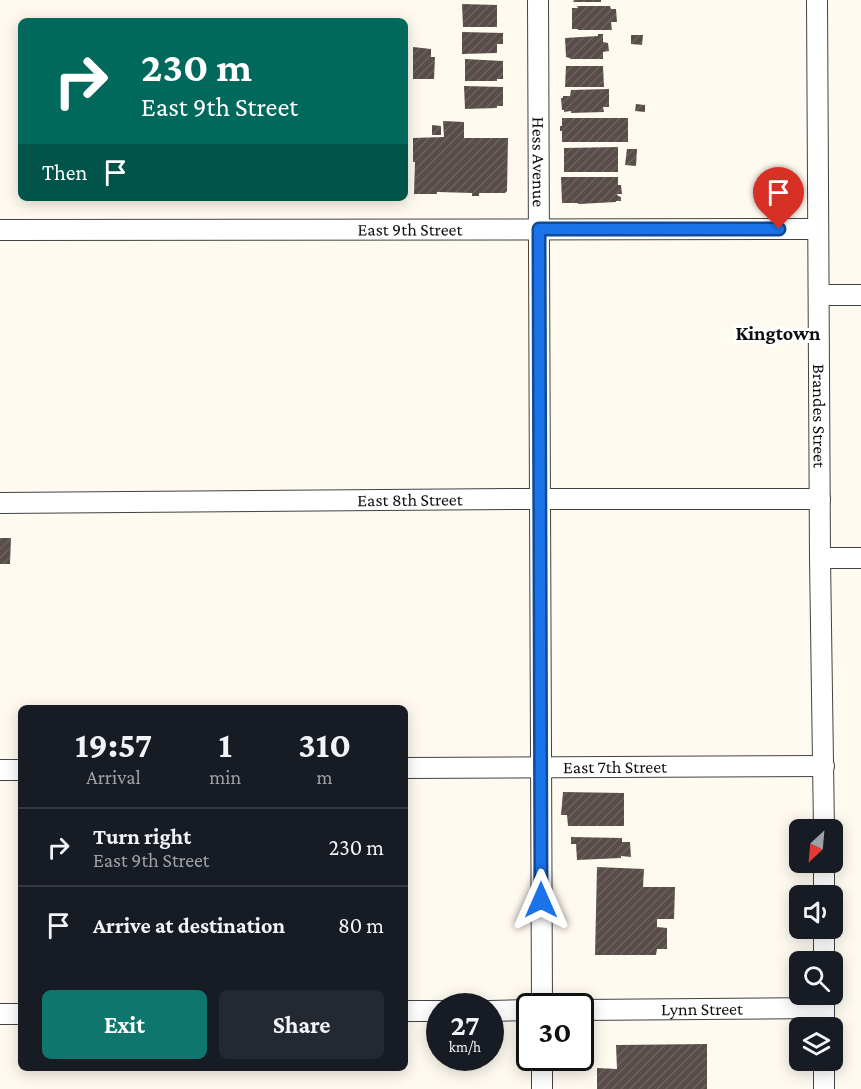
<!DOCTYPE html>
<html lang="en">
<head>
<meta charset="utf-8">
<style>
	:root { --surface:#171b24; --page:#242831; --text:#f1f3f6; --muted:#9ea1a6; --line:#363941; --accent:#0f766e }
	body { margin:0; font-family:"Crimson Pro",serif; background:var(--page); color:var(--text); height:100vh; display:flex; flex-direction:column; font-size:22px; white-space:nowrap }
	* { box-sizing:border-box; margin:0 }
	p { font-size:20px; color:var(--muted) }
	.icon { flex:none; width:33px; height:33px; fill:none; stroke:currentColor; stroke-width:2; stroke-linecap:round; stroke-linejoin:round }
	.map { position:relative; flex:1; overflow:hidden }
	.side { position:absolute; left:18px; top:705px; width:390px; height:366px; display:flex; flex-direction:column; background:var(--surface); border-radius:9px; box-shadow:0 3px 15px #0003 }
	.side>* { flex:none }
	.guide { position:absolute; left:18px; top:18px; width:390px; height:183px; border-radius:9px; box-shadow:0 3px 15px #0003; background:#00695c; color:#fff; overflow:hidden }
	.needle { width:39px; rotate:206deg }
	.tools { position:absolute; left:789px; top:819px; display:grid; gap:12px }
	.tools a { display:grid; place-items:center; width:54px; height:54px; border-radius:9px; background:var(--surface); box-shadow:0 3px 15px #0003; font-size:30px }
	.speed { position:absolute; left:426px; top:993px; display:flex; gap:12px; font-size:30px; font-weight:700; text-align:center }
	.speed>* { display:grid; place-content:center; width:78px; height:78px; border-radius:50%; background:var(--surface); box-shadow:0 3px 15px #0003; line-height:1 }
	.speed small { font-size:15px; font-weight:400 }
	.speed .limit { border:3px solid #111; border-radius:9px; background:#fff; color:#111 }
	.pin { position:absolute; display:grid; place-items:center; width:51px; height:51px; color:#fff; margin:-62px -26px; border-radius:50% 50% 50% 0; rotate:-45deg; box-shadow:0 0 6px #0007 }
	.pin .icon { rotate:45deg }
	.me { position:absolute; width:66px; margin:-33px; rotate:0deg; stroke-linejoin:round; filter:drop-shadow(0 0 4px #0008) }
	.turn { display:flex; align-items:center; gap:21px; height:126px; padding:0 24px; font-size:27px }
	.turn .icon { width:78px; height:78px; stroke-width:2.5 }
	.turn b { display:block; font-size:42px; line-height:51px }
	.then { display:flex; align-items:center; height:57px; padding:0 24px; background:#0003; gap:12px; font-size:22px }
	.eta { display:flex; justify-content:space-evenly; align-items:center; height:102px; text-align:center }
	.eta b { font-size:36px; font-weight:700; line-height:42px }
	.button { display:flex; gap:12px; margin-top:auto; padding:12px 24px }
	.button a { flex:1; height:69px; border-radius:9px; background:var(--accent); color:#fff; font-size:24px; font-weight:700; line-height:69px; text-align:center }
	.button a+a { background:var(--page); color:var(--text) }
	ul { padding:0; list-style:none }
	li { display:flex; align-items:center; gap:18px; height:78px; padding:0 24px; border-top:2px solid var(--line) }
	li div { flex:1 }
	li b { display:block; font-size:22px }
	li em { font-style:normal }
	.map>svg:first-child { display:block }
	.building { fill:url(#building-hatch) }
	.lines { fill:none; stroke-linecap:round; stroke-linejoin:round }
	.minor-casing { stroke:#424242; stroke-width:22 }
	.minor { stroke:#fff; stroke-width:20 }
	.route-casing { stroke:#114b97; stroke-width:15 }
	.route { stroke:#1a73e8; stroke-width:10 }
	.labels { text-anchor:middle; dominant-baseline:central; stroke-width:6; stroke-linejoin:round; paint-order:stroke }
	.street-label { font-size:18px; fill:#0f0f0f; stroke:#fff }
	.neighbourhood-label { font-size:20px; font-weight:bold; fill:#0f0f0f; stroke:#fff }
</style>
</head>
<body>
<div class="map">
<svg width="861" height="1089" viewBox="0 0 861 1089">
	<defs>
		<pattern id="building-hatch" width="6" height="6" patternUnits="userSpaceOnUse" patternTransform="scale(1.5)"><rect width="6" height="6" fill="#594d4a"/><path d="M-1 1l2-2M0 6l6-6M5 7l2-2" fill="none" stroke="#6c6260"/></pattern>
	</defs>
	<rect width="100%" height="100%" fill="#fffaf0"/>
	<g class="building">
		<polygon points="574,0 601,0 601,2 573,2"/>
		<polygon points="462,4 497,5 497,27 463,27"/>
		<polygon points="577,6 610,6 611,9 616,9 617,22 611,22 612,30 578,30 578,29 572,29 572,8 578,8"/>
		<polygon points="462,32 503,33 503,44 497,44 497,53 462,54"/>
		<polygon points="598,34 603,34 603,42 608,43 609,51 603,52 603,59 570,59 570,58 566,57 565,38 598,36"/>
		<polygon points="631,35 643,35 642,45 631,44"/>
		<polygon points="413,47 431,49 431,57 435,57 434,79 413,79"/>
		<polygon points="465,59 503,61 503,79 497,79 497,81 465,81"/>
		<polygon points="566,66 603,66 604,87 565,87"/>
		<polygon points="464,86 503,87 503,106 497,106 497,108 465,109"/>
		<polygon points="609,89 609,107 603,107 604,112 571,113 571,111 564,112 564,110 562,110 561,98 563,98 563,96 570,96 571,90"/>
		<polygon points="636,104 645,105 645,112 635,111"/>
		<polygon points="562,118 628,118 628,142 562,142 562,131 560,131 560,126 562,126"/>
		<polygon points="443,121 464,122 464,138 508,138 507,191 505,193 479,193 479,196 472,196 472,193 437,192 437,194 414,194 415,162 413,162 413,138 444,137"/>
		<polygon points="432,125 441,126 441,135 432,135"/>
		<polygon points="618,147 618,172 564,172 564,148"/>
		<polygon points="627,149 637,149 636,166 625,165"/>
		<polygon points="561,177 618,177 618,185 621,185 622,194 617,194 618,196 621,197 621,201 616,201 616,202 579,204 577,203 562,203"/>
		<polygon points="0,538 11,538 10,564 0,564"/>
		<polygon points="563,792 624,793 624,826 568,826 567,815 561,815"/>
		<polygon points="571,837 622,838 622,842 630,842 631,857 621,856 621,858 577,860 576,844 571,844"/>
		<polygon points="597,867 644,869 643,887 675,887 674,919 657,919 657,927 667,928 667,949 657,949 656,955 595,955"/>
		<polygon points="707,1044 707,1089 597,1089 597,1068 617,1069 616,1045"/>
	</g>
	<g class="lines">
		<defs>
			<g id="minor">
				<path id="s1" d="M538,0L542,1006"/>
				<path id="s2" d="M817,0L820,558L824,830"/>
				<path id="s3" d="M0,230L818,229"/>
				<polyline points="819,295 861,295"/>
				<path id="s4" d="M0,503L516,499H820"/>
				<polyline points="820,558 861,558"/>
				<path id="s5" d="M405,768L824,766"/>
				<polyline points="0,770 21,770"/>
				<polyline points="824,862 824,896"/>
				<polyline points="824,928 824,962"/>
				<polyline points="824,994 824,1028"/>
				<path id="s6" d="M580,1010L824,1008"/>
				<polyline points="405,1011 440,1011"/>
				<polyline points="490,1011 530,1010"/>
				<polyline points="0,1014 21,1014"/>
				<polyline points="542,1058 542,1089"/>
				<polyline points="824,1060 824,1089"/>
			</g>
		</defs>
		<use href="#minor" class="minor-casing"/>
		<use href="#minor" class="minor"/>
	</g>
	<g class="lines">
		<defs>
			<polyline id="route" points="541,900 539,229 779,229"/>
		</defs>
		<use href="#route" class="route-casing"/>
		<use href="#route" class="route"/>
	</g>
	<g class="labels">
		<g class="street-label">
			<text stroke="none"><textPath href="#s1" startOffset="162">Hess Avenue</textPath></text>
			<text stroke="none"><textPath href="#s3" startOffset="410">East 9th Street</textPath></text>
			<text stroke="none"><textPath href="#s2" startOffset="416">Brandes Street</textPath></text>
			<text stroke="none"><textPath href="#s4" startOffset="410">East 8th Street</textPath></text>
			<text stroke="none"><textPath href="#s5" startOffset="210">East 7th Street</textPath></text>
			<text stroke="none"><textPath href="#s6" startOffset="122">Lynn Street</textPath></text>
		</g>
		<g class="neighbourhood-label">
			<text x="778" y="333">Kingtown</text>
		</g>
	</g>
</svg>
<div class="tools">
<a><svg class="needle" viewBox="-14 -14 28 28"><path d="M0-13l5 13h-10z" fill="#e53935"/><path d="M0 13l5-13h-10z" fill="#9ea1a6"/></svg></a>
<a><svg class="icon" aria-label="sound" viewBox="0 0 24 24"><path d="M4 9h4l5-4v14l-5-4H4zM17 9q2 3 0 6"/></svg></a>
<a><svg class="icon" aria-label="search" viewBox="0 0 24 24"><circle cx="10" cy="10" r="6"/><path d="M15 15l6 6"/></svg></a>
<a><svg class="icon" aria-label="layers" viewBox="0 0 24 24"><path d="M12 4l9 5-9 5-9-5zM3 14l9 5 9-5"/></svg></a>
</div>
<div class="speed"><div>27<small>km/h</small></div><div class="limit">30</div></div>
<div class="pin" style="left:779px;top:229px;background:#d93025"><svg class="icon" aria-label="arrive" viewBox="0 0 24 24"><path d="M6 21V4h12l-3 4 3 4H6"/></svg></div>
<svg class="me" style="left:541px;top:900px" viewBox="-20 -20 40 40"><path d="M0-17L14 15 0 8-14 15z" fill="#1a73e8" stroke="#fff" stroke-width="4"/></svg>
<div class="guide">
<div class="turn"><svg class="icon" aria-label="right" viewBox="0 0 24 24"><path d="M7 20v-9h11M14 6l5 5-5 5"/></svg><div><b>230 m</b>East 9th Street</div></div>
<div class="then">Then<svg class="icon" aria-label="arrive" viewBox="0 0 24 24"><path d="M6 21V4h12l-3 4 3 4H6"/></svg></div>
</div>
<section class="side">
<div class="eta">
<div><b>19:57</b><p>Arrival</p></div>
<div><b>1</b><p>min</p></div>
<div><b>310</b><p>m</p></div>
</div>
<ul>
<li><svg class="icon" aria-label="right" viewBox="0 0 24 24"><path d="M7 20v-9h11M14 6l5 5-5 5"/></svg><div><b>Turn right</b><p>East 9th Street</p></div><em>230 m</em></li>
<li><svg class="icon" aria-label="arrive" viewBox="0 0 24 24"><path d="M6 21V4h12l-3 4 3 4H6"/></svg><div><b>Arrive at destination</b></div><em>80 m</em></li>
</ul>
<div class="button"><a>Exit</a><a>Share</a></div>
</section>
</div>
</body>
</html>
